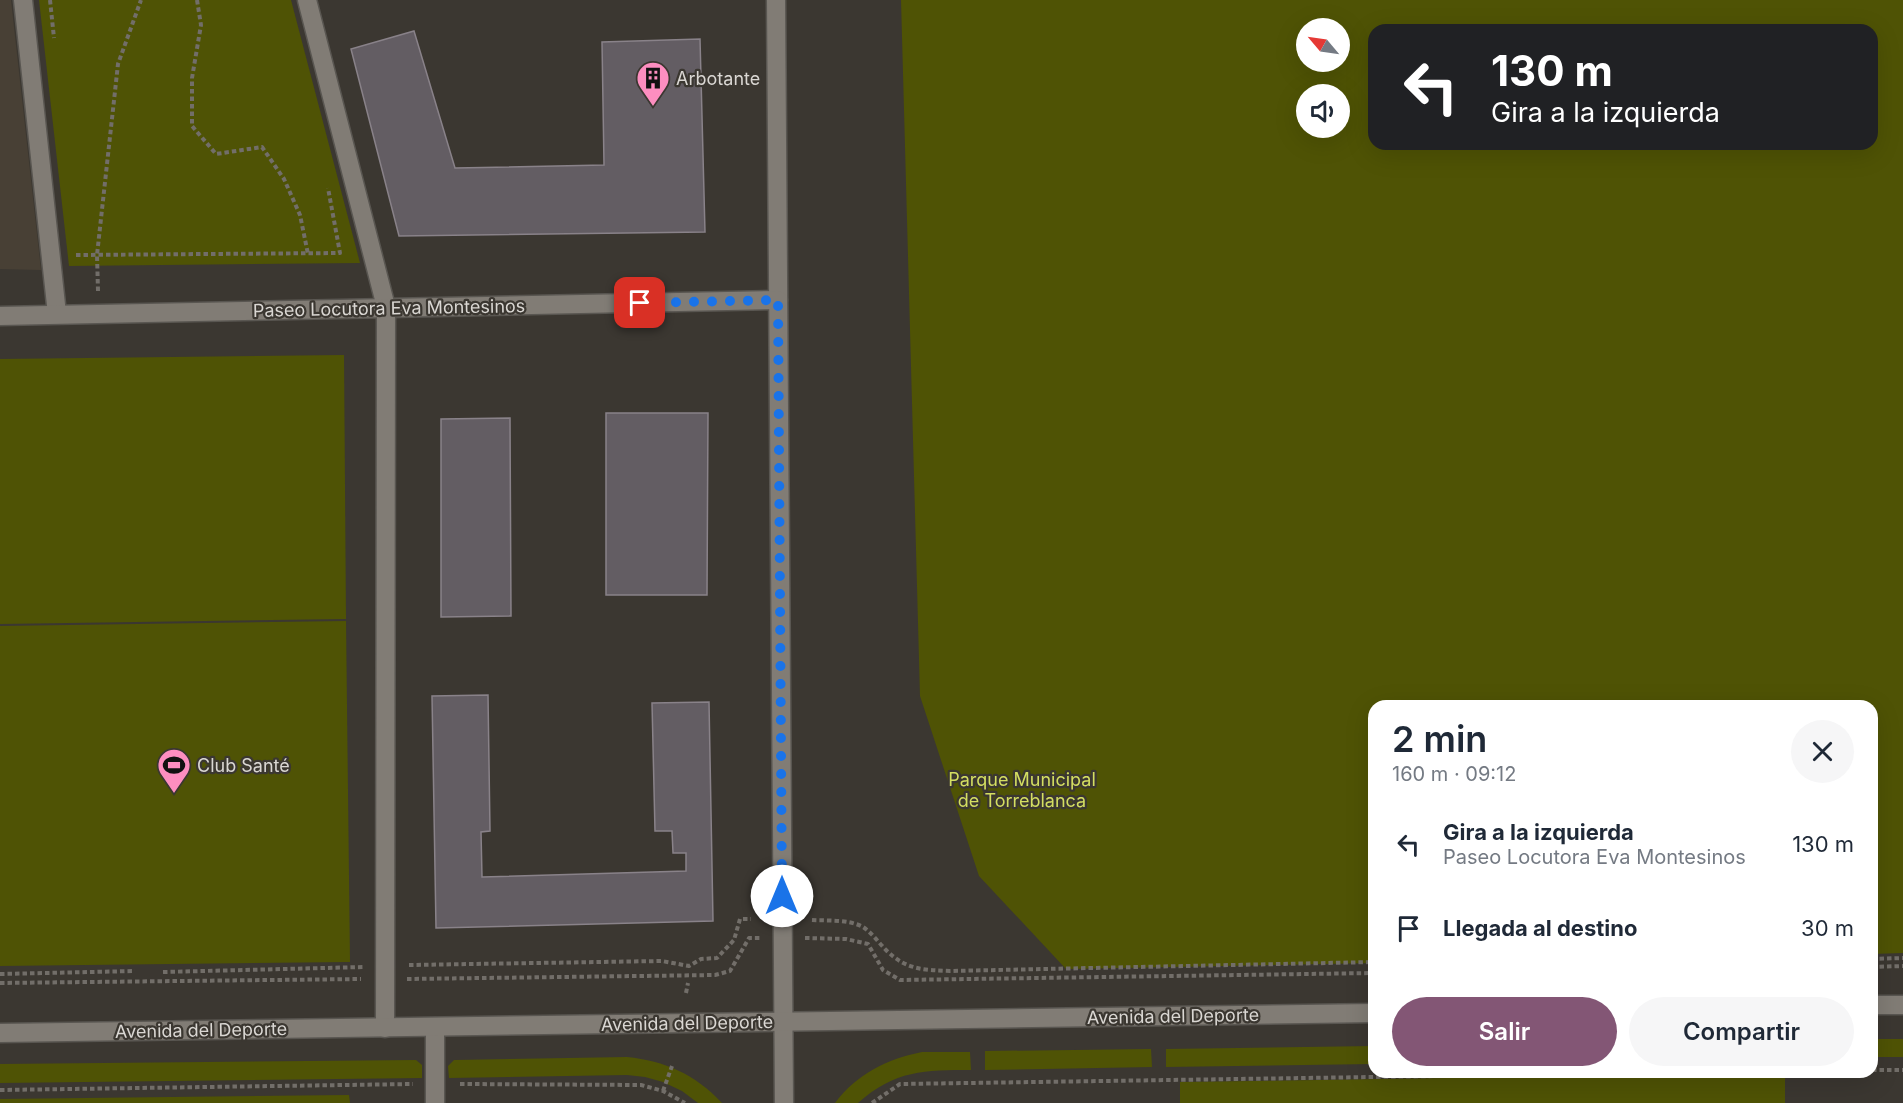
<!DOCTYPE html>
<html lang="es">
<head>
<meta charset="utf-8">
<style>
	:root { --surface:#fff; --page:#f6f6f7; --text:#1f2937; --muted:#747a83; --accent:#835675 }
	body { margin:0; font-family:Inter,sans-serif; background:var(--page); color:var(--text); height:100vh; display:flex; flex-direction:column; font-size:22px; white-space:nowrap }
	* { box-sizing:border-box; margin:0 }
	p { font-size:20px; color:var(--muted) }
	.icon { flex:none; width:33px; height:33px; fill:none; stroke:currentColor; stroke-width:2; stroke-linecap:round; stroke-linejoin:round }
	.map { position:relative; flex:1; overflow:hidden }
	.panel { position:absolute; left:1368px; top:700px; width:510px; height:378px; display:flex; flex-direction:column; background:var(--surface); border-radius:18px; box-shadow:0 6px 24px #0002 }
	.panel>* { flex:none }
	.guide { position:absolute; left:1368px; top:24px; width:510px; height:126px; border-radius:18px; box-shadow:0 6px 24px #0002; background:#202124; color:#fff; overflow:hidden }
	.needle { width:39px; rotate:299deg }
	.fabs { position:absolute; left:1296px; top:18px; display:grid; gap:12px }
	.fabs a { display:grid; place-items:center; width:54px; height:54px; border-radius:50%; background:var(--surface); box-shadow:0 6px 24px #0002; font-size:30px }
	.pin { position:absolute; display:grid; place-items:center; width:51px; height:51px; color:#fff; margin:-26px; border-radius:12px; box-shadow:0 3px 9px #0006 }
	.me { position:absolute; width:66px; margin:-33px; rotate:0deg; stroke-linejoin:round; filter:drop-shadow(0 0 4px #0008) }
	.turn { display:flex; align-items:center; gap:21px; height:126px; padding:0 24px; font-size:27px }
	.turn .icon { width:78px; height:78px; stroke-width:2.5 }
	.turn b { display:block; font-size:42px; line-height:51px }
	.round { display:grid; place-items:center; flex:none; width:63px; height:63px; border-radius:32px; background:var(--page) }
	.headline { display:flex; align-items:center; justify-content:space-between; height:102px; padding:0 24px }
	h1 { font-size:36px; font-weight:600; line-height:45px }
	.action { display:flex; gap:12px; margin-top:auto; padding:12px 24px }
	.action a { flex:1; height:69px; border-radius:36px; background:var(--accent); color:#fff; font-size:24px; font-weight:600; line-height:69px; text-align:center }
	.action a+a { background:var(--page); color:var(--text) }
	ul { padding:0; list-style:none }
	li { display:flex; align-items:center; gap:18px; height:84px; padding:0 24px }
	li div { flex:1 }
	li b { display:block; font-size:22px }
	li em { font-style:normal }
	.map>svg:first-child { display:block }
	.built { fill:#484035 }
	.green { fill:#4f5305; fill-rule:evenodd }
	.building { fill:#635d63; stroke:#898289; stroke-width:1.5 }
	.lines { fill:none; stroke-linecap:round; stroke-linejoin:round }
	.minor-casing { stroke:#595651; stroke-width:21 }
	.path { stroke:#726e69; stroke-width:4; stroke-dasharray:4.5 3; stroke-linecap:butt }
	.minor { stroke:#817c75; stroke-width:18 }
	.route { stroke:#1a73e8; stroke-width:10; stroke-dasharray:0 18 }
	.labels { text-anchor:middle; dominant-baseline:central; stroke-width:4.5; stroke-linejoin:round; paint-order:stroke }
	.poi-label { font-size:18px; fill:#dad7d3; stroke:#3b3731; text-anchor:start }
	.street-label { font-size:18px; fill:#dad7d3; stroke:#3b3731 }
	.park-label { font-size:18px; fill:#d4de61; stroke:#3b3731 }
</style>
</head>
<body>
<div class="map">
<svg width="1903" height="1103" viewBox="0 0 1903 1103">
	<rect width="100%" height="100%" fill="#3b3731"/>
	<polygon class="built" points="0,0 11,0 41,270 0,269"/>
	<g class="green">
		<polygon points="39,0 291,0 360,263 69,266"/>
		<path d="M901,0H1903V953L1872,954V706H1374V963L1066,969L979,876L920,696ZM1306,28H1340V62H1306ZM1374,30H1872V144H1374ZM1306,94H1340V128H1306Z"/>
		<polygon points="344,355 346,619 0,624 0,359"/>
		<polygon points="346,621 350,962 0,966 0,626"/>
		<rect x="1872" y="1039" width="31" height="18"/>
		<polygon points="1374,1046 1374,1064 1166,1067 1166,1049"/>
		<polygon points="1151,1049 1152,1067 985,1070 985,1051"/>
		<path d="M922,1052H970L971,1070C925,1070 895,1070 858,1103H835C857,1074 887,1059 922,1052Z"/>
		<path d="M627,1057C665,1061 695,1074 722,1103H698L682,1091L663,1082L645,1077L627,1075L449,1078L448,1066L454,1060Z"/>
		<polygon points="416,1060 422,1065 422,1078 0,1083 0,1064"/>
		<polygon points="1785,1073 1785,1103 1180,1103 1180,1082"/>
		<polygon points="349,1095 350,1103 0,1103 0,1099"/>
	</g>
	<g class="building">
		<polygon points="414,31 455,168 604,165 602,42 700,39 705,232 399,236 351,49"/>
		<polygon points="606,413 708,413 707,595 606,595"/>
		<polygon points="510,418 511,616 441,617 441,419"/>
		<polygon points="488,695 490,831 481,832 482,877 686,871 686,853 673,853 672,831 655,831 652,703 709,702 713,921 436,928 432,696"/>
	</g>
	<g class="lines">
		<defs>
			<g id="minor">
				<polyline points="23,0 57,314"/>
				<polyline points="307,0 386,307 385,1028"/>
				<polyline points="776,0 784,1103"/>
				<polyline points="0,316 778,300"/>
				<polyline points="1872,1005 1903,1005"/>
				<polyline points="435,1027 435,1103"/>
				<polyline points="0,1033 1374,1013"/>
			</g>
		</defs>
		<use href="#minor" class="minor-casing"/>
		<g class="path">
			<polyline points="50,0 54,38"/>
			<polyline points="197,0 201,25 192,78 192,126 216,154 262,147 284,179 300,215 308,254"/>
			<polyline points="76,255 340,253 328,188"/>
			<polyline points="98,291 97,255 118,64 141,0"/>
			<path d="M812,920C829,921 848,919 863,927C871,932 879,943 886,950C906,970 924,970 950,971L1374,962"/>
			<polyline points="805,938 846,939 868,944 883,970 900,980 1374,973"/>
			<polyline points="1872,959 1903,958"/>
			<polyline points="409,965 662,961 689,966 701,959 717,958 734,940 740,919 751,919"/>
			<polyline points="1872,967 1903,966"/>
			<polyline points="163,972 363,967"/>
			<polyline points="0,974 135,971"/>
			<polyline points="407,979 715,975 730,971 749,938 761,938"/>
			<polyline points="0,983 361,979"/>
			<polyline points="686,993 688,983"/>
			<polyline points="1872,1070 1903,1070"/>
			<polyline points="460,1084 641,1085 663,1091 685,1103"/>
			<polyline points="0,1090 413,1084"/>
			<polyline points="663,1091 672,1066"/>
			<polyline points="872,1103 900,1084 1709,1072"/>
		</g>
		<use href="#minor" class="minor"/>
	</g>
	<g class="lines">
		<polyline class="route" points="640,303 778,300 782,896"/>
	</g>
	<defs>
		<symbol id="building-pin" viewBox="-11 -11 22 30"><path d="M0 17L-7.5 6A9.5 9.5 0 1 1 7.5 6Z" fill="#fd8ec0" stroke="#3b3731"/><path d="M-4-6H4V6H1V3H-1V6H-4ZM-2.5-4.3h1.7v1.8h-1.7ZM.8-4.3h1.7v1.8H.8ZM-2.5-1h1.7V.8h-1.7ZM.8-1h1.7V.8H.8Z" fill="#111"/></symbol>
		<symbol id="stadium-pin" viewBox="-11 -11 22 30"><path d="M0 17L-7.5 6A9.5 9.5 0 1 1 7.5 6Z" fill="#fd8ec0" stroke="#3b3731"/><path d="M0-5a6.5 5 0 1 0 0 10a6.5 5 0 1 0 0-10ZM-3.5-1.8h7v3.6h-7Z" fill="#111"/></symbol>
	</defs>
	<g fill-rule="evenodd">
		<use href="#building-pin" x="634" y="59" width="38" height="52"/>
		<use href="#stadium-pin" x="155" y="746" width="38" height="52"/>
	</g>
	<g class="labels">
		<g class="poi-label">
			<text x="676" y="78">Arbotante</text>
			<text x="197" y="765">Club Santé</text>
		</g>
		<g class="street-label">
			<text transform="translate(389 308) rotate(-1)">Paseo Locutora Eva Montesinos</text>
			<text transform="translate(1173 1016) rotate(-1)">Avenida del Deporte</text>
			<text transform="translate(687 1023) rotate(-1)">Avenida del Deporte</text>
			<text transform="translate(201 1030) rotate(-1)">Avenida del Deporte</text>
		</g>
		<g class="park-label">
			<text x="1022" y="779">Parque Municipal<tspan x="1022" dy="21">de Torreblanca</tspan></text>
		</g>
	</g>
</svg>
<div class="fabs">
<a><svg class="needle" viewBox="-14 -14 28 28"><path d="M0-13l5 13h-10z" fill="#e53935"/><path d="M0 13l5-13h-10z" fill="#747a83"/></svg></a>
<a><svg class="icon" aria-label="sound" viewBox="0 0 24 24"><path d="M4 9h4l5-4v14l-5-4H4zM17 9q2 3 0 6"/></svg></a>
</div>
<div class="pin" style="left:640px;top:303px;background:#d93025"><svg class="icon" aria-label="arrive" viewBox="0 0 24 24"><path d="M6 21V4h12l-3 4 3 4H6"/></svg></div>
<svg class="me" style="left:782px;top:896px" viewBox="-20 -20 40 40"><circle r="19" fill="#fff"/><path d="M0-13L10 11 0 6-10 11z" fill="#1a73e8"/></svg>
<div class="guide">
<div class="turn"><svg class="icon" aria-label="left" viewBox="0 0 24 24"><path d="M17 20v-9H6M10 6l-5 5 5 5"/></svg><div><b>130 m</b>Gira a la izquierda</div></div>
</div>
<section class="panel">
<div class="headline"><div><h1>2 min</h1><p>160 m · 09:12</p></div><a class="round"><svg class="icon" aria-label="close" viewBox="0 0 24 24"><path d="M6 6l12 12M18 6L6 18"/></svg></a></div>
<ul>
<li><svg class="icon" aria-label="left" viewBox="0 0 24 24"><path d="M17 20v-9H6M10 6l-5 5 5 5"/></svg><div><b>Gira a la izquierda</b><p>Paseo Locutora Eva Montesinos</p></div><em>130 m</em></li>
<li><svg class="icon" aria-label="arrive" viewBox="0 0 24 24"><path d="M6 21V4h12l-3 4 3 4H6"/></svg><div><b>Llegada al destino</b></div><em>30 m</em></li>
</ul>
<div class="action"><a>Salir</a><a>Compartir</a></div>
</section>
</div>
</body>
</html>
